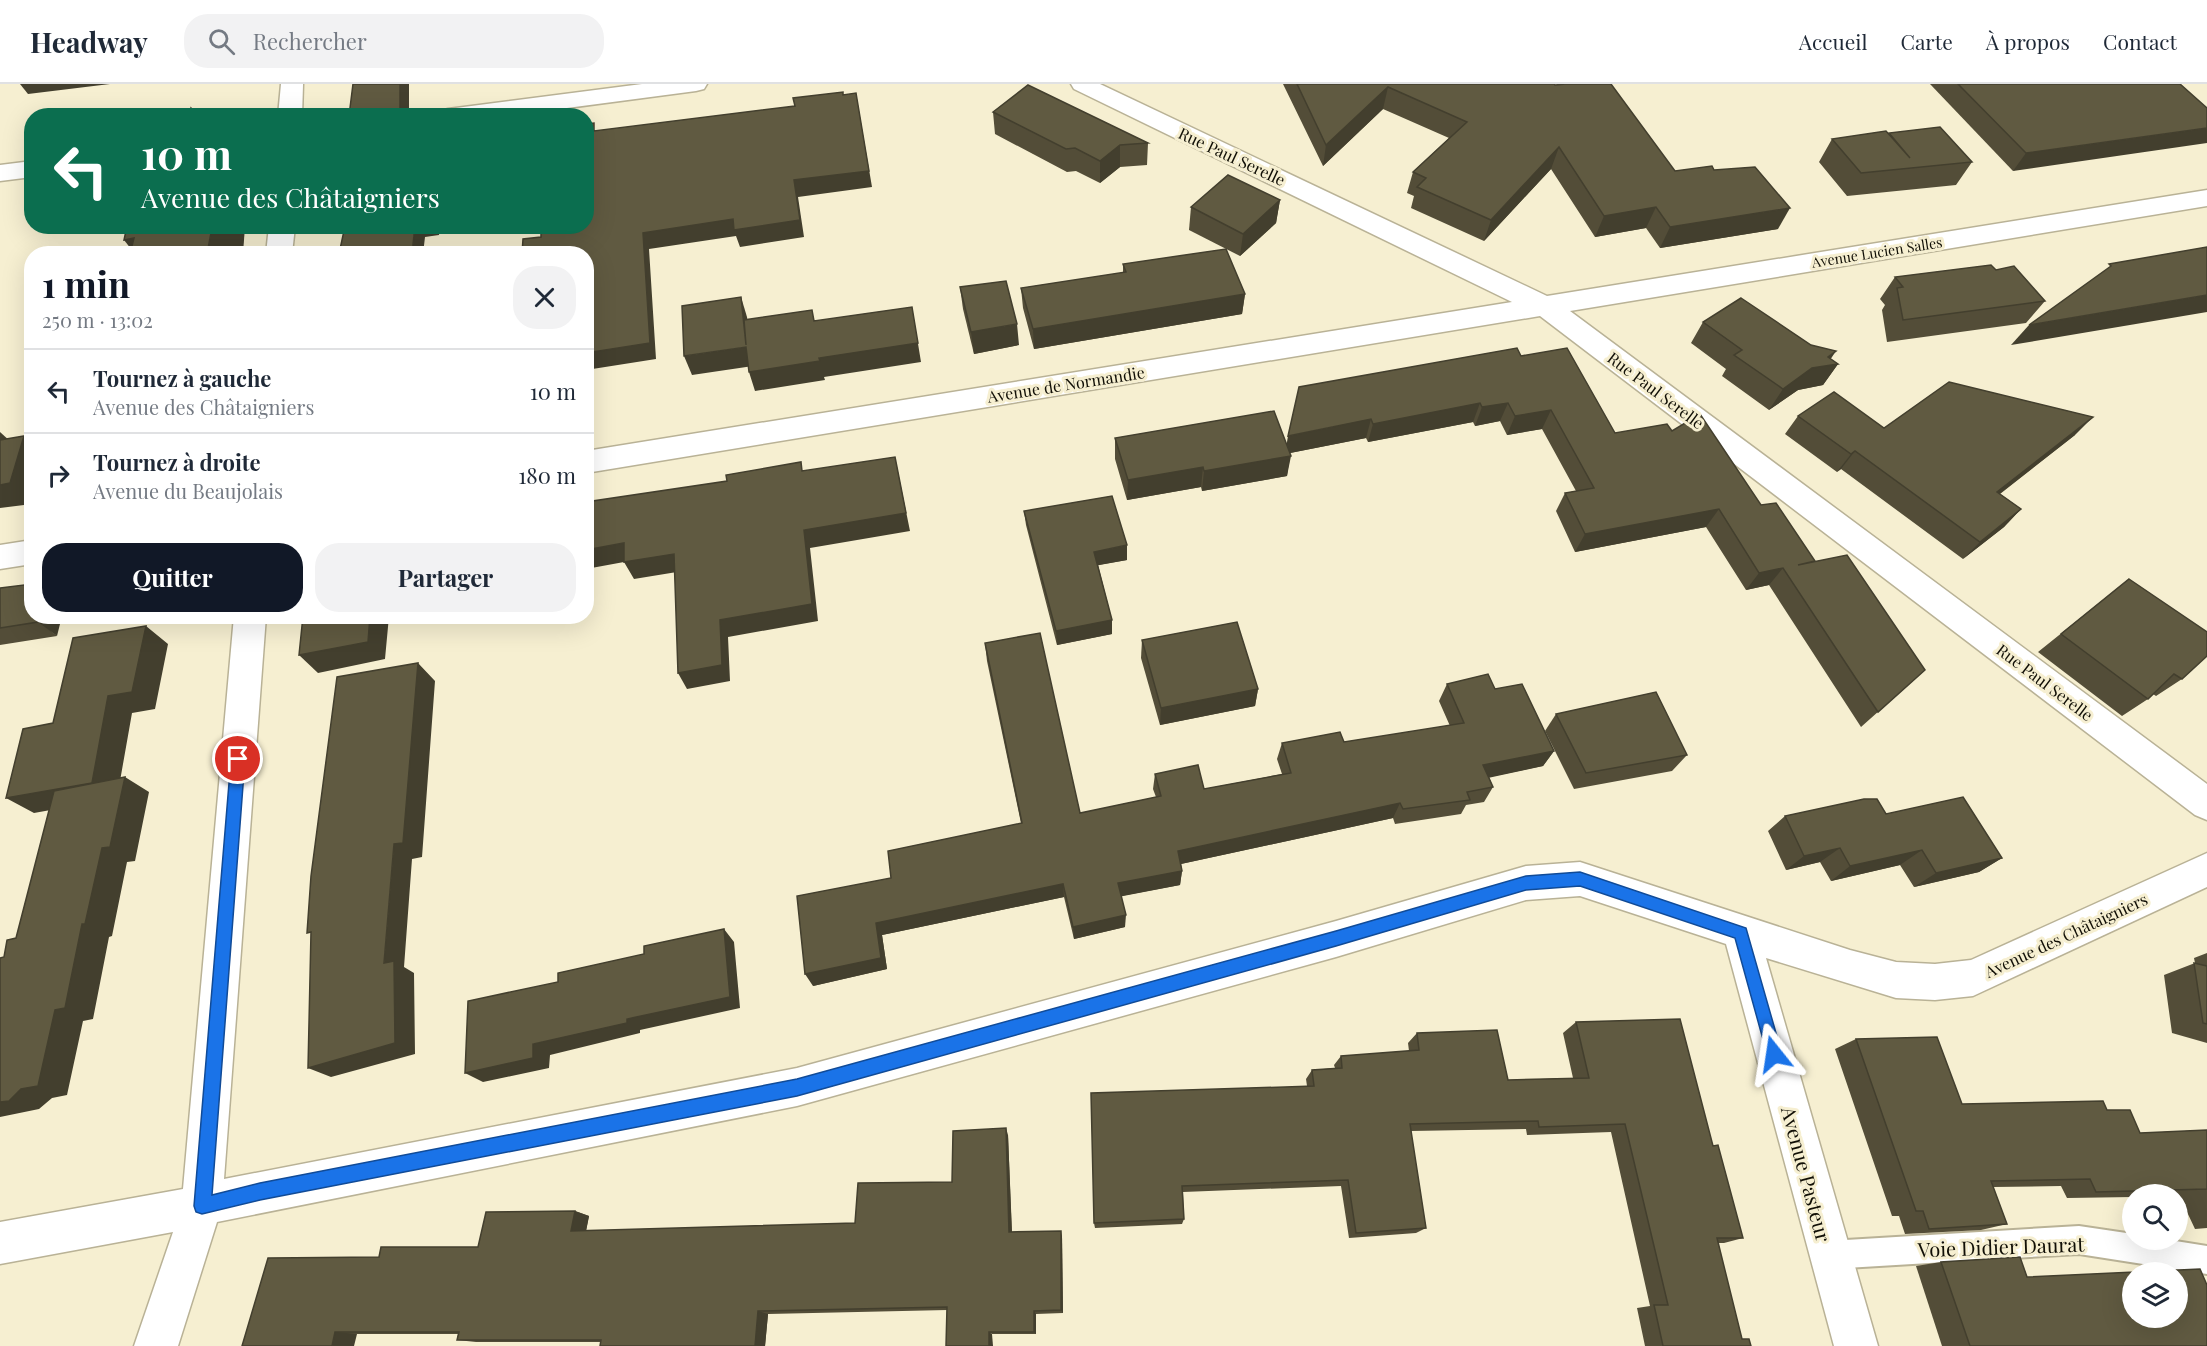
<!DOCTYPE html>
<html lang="fr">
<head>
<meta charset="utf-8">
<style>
	:root { --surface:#fff; --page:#f2f2f3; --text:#1f2937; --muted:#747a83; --line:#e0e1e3; --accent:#111827 }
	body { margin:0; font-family:"Playfair Display",serif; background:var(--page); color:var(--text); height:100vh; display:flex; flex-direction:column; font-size:22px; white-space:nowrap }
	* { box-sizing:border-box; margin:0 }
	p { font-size:20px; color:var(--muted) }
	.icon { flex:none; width:33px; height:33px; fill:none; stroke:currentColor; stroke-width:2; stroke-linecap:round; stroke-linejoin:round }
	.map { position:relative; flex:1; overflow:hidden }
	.sheet { position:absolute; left:24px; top:162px; width:570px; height:378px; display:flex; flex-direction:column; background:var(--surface); border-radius:24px; box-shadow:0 6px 24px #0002 }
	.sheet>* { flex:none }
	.banner { position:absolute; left:24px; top:24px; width:570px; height:126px; border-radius:24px; box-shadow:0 6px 24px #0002; background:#0b6e4f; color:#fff; overflow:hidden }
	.buttons { position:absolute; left:2122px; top:1100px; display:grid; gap:12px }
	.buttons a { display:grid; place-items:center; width:66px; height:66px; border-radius:50%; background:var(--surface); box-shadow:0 6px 24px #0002; font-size:30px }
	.pin { position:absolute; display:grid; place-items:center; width:51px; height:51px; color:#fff; margin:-26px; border:3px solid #fff; border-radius:50%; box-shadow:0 2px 6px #0007 }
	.me { position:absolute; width:66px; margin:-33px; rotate:345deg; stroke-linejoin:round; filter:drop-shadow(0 0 4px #0008) }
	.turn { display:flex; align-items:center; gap:21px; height:126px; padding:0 18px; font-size:27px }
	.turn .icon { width:78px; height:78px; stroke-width:2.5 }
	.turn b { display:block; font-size:42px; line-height:51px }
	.round { display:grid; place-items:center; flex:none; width:63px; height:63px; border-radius:24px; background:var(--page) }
	.headline { display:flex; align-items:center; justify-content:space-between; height:102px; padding:0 18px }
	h1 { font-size:36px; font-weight:700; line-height:45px; color:var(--accent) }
	.primary-button { display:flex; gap:12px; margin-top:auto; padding:12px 18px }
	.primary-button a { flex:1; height:69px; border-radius:24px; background:var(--accent); color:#fff; font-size:24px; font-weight:700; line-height:69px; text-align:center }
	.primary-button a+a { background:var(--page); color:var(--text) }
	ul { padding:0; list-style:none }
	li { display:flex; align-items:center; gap:18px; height:84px; padding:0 18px; border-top:2px solid var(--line) }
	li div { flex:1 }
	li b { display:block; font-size:22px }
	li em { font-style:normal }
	header { display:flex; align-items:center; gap:36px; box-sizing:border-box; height:84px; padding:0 30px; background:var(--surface); border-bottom:2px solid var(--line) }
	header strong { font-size:28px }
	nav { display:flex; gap:33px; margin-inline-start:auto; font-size:21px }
	.search { width:420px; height:54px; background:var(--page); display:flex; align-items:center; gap:15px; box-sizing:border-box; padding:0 21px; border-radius:24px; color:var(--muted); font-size:22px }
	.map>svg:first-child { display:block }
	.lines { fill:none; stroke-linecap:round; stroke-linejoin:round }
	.service-casing { stroke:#b9b296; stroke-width:4 }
	.minor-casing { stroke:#b9b296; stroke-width:3 }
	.service { fill:#fff; fill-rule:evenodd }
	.minor { fill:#fff; fill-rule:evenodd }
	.wall { fill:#534d38 }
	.shaded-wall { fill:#433f2e }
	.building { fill:#605a41; stroke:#433f2e; stroke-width:1.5; fill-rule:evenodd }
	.route { fill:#1a73e8; stroke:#114b97; stroke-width:1.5 }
	.labels { text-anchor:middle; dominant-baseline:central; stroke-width:6; stroke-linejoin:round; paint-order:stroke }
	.far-street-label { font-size:14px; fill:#110f06; stroke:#f6efd1 }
	.street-label { font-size:16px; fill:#110f06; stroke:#f6efd1 }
	.near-street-label { font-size:20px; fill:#110f06; stroke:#f6efd1 }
</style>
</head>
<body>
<header>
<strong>Headway</strong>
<div class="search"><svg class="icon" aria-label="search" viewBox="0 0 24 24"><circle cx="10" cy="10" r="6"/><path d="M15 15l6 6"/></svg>Rechercher</div>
<nav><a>Accueil</a><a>Carte</a><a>À propos</a><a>Contact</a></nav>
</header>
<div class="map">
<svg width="2207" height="1262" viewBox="0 0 2207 1262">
	<rect width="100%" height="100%" fill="#f6efd1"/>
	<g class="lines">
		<defs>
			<polygon id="service" points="2079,1142 2133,1150 2133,1155 2163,1155 2207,1162 2207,1190 2079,1170 1829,1185 1819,1181 1815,1171 1819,1161 1829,1157"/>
			<g id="minor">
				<polygon points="281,0 303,0 302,32 278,32"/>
				<polygon points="642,0 707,0 704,5 696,7 507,32 437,32 440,27 448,25"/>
				<polygon points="1071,0 1100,0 1547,212 2207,106 2207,122 1570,227 2207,700 2207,736 2195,731 1540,232 586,389 586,367 1512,218 1074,5"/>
				<polygon points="32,77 32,93 0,97 0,81"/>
				<polygon points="269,142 295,142 292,170 266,170"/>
				<polygon points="32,456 32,480 0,485 0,461"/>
				<polygon points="234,532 266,532 224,1095 797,984 1336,837 1526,782 1580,778 1850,866 1896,878 1935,880 1971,876 2207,769 2207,803 1973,912 1935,916 1896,914 1766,874 1878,1262 1834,1262 1726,860 1580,812 1526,816 1336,873 797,1022 217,1138 178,1262 134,1262 173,1148 0,1180 0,1138 183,1105"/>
			</g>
		</defs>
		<use href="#service" class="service-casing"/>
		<use href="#minor" class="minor-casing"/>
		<use href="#service" class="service"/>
		<use href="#minor" class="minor"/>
	</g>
	<g class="wall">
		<polygon points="1283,0 1554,0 1675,87 1714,86 1778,145 1660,164 1646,144 1595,153 1551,85 1484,157 1411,124 1414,112 1407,109 1413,88 1449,54 1383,25 1323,82"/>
		<polygon points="1930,0 2180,0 2013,87"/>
		<polygon points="993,28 1148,59 1147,81 1120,83 1100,99 1076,87 1067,88 995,50"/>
		<polygon points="1889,49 1972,78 1956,101 1847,112 1819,78 1832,55 1888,50"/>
		<polygon points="1280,116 1276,139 1240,172 1189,146 1191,123"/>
		<polygon points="1123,180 1245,210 1242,230 1034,265 1023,224 1021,204 1123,189"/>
		<polygon points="1996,186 2045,217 2026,239 1887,258 1882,226 1885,221 1880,215 1895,193"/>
		<polygon points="960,203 1019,261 974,270 963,225"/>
		<polygon points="1703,238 1831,275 1838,280 1823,301 1798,306 1769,326 1722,292 1726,285 1691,259"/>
		<polygon points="1521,272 1615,349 1672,347 1761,421 1815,477 1925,586 1861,643 1769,501 1746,506 1706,443 1575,468 1556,427 1565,409 1576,407 1542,345 1507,351 1500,337 1475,342 1473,338 1368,358 1366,354 1290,369 1287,392 1202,407 1201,403 1127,416 1115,375 1115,354 1286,361"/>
		<polygon points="1798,332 1884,344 2075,351 2000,410 2021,425 2004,443 1963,475 1841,385 1837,388 1785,350"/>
		<polygon points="1024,427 1127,476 1098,481 1112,536 1112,550 1057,561 1026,441"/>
		<polygon points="2129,495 2182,595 2156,612 2153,610 2148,615 2122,632 2038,568"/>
		<polygon points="0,504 57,552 0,561"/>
		<polygon points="1142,556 1258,605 1255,622 1160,641 1141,574"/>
		<polygon points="985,559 1080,729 1156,713 1153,705 1155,690 1204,705 1282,690 1277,675 1282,659 1344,658 1450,642 1439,617 1447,600 1495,605 1554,667 1543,682 1489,693 1493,703 1484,718 1466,721 1461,730 1395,740 1393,734 1181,780 1182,787 1180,801 1121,812 1125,843 1074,855 1064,813 882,851 887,885 813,902 891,794 1021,739 987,577"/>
		<polygon points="1556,630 1687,671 1672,687 1574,705 1545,647"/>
		<polygon points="1886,730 2002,774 1979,788 1914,803 1900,781 1831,797 1820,778 1786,786 1768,747 1785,732"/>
		<polygon points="2207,869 2207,959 2172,949 2164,891 2195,879 2194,874"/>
		<polygon points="1576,938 1713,1062 1743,1154 1724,1159 1718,1159 1742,1255 1751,1262 1645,1262 1637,1224 1650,1222 1611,1048 1527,1051 1526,1045 1411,1047 1426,1144 1416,1149 1349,1154 1341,1102 1183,1108 1184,1135 1182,1140 1095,1144 1094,1139 1307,1002 1306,995 1312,986 1335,984 1334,981 1341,972 1409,967 1408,959 1417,949 1508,996 1573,994 1563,949"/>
		<polygon points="1856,955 1962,1020 2107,1026 2140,1049 2207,1046 2207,1144 2195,1145 2179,1111 2178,1111 2178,1110 2133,1110 2133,1113 2067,1114 2061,1102 1993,1103 2007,1140 1981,1146 1905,1150 1899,1132 1892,1132 1835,965"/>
		<polygon points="1008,1051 1012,1148 1062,1152 1063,1229 1036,1230 1036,1250 992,1250 947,1226 768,1230 765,1262 600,1262 601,1258 476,1258 457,1256 458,1250 357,1250 242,1262 379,1173 478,1163 575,1127 589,1132 586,1147 855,1139 952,1098"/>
		<polygon points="1941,1178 2027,1193 2207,1262 1942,1262 1916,1182"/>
	</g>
	<g class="shaded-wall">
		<polygon points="20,0 110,0 28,10"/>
		<rect x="400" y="0" width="9" height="32"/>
		<polygon points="1388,3 1383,25 1323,82 1326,61"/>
		<polygon points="856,9 872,103 798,113 804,153 740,163 736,152 649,165 656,275 586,286 586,269 643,149 794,96"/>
		<polygon points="2207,44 2207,59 2013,87 2026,69"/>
		<polygon points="1120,61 1120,83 1100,99 1100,77"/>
		<polygon points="1559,63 1551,85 1484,157 1491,136"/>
		<polygon points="1280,116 1276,139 1240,172 1243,150"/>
		<polygon points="1656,123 1646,144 1595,153 1604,132"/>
		<polygon points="1790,124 1778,145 1660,164 1670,143"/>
		<polygon points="224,142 245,142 243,170 207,170 211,149"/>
		<polygon points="415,142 440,142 439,151 425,153 423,170 412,170"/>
		<polygon points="134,154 135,170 124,156"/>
		<polygon points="1245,210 1242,230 1034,265 1033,245"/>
		<polygon points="2207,211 2207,228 2011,261 2029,241"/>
		<polygon points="741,213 747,233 753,280 746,261"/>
		<polygon points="912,223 921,278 824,293 825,296 755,307 749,288 819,274"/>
		<polygon points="1017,240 1019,261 974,270 971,248"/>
		<polygon points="746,263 753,282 692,291 684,272"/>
		<polygon points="1836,267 1826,282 1838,280 1823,301 1798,306 1769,326 1783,305"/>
		<polygon points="1480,319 1473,338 1368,358 1373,340"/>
		<polygon points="1508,319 1500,337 1475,342 1482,323"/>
		<polygon points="1551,326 1542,345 1507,351 1515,332"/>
		<polygon points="2093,333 2075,351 1980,425 1997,408"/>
		<polygon points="1371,335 1366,354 1285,370 1288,352"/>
		<polygon points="0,348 11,358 0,375"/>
		<polygon points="24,352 32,359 32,420 0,424 0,401"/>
		<polygon points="1855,367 1841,385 1837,388 1851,370"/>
		<polygon points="1291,372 1287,392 1202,407 1204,387"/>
		<polygon points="895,373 910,447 810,464 818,537 728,553 730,597 687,605 678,589 720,536 804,446"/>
		<polygon points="1203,383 1201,403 1127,416 1128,396"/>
		<polygon points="1719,425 1706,443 1575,468 1585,450"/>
		<polygon points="2021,425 2004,443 1963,475 1980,458"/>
		<polygon points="624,459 674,470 683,487 634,495 624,478 586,485 586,466"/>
		<polygon points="1127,461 1127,476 1094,482 1094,468"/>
		<polygon points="1783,484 1769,501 1746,506 1759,489"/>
		<polygon points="40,532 62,532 57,552 38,538"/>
		<polygon points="370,532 389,532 385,575 318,589 299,571"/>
		<polygon points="1112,536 1112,550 1057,561 1056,547"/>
		<polygon points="146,542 168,560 155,625 132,629 117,714 34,729 6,714 108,612"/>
		<polygon points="418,579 435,597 422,773 412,775 404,883 414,889 415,970 331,993 308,984 384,879 394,760"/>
		<polygon points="1258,605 1255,622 1160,641 1161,624"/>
		<polygon points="1554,667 1543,682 1474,697 1483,681"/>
		<polygon points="125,693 149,708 135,777 127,778 112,852 109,853 93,935 83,937 67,1011 52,1014 39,1025 0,1033 0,1018 55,926 82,840 102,764"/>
		<polygon points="1400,719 1393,734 1176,781 1178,767"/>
		<polygon points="1840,764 1820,778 1786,786 1804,772"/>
		<polygon points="1922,766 1900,781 1831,797 1850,782"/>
		<polygon points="2002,774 1979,788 1914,803 1936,789"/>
		<polygon points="1182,787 1180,801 1118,813 1118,799"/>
		<polygon points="1063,800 1064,813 882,851 887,885 813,902 805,890 876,839"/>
		<polygon points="1126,831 1125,843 1074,855 1073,843"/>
		<polygon points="724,845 734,858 740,924 640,946 640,949 550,971 549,984 483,998 465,989 533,960 627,935"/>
		<polygon points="1006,1044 1008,1051 1012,1153 1009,1148"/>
		<polygon points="575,1127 589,1132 585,1152 571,1147"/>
		<polygon points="1061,1147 1062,1152 1063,1229 1061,1226"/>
		<polygon points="758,1227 768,1230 765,1262 755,1262"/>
		<polygon points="1034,1227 1036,1230 1036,1250 1034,1248"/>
		<polygon points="335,1248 357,1250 354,1262 332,1262"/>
		<polygon points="989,1248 992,1250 993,1262 989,1262"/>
	</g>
	<g class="building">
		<polygon points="353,0 400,0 400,32 349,32"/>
		<polygon points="1297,0 1554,0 1555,1 1566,0 1611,0 1675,87 1712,82 1714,86 1755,83 1790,124 1670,143 1656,123 1604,132 1559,63 1491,136 1417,103 1426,94 1413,88 1467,38 1388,3 1326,61"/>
		<polygon points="1958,0 2180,0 2207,24 2207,44 2026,69"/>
		<polygon points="1028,1 1148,59 1120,61 1100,77 1075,64 1066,65 993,28"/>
		<polygon points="843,8 843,11 856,9 869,87 794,96 800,136 734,146 733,135 643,149 650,259 586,269 586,170 522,170 523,155 541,153 541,142 586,142 586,40 594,39 594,47 795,22 793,14"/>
		<polygon points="191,24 200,32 189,32"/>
		<polygon points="1940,43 1972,78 1861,89 1832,55 1886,47 1910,74 1889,49"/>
		<polygon points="1228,91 1280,116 1243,150 1191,123"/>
		<polygon points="127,142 224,142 224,147 211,149 207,170 130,170 134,154 124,156"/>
		<polygon points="345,142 415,142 412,170 339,170"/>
		<polygon points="2207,163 2207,211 2029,241 2111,182 2109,180"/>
		<polygon points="1226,165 1245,210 1033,245 1021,204 1126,188 1123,180"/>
		<polygon points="1991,181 1996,186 2014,182 2045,217 1903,236 1897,204 1903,203 1895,193"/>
		<polygon points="1006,197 1017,240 971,248 960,203"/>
		<polygon points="741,213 746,261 744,236 812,226 814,237 912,223 918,259 819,274 820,277 749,288 746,263 684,272 682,222"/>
		<polygon points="1741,214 1811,261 1836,267 1828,273 1838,280 1812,284 1783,305 1734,271 1742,266 1703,238"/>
		<polygon points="1517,264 1521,272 1567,264 1615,349 1667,340 1672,347 1700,330 1761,421 1776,419 1815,477 1798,481 1847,471 1925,586 1878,628 1783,484 1759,489 1719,425 1585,450 1565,409 1594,404 1551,326 1515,332 1508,319 1482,323 1480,319 1373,340 1371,335 1288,352 1299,303"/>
		<polygon points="1949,298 2093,333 1997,408 2021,425 1980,458 1855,367 1851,370 1798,332 1834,308 1884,344"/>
		<polygon points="1274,327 1291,372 1204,387 1203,383 1128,396 1115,354"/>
		<polygon points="24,352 10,399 0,401 0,356"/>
		<polygon points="895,373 906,429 804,446 812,520 720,536 722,581 678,589 674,470 624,478 624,459 586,466 586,418 727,397 726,391 801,378 802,387"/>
		<polygon points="1112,412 1127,461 1094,468 1112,536 1056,547 1024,427"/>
		<polygon points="2129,495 2207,548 2207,572 2182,595 2174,590 2148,615 2061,550"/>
		<polygon points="32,500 32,532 40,532 38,538 0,544 0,504"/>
		<polygon points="303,532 370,532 368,558 299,571"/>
		<polygon points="1237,538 1258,605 1161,624 1142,556"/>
		<polygon points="146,542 132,608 108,612 92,699 6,714 23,645 53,639 73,554"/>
		<polygon points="1040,549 1080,729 1161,712 1155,690 1198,681 1204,705 1291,689 1282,659 1340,648 1344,658 1464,639 1447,600 1488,590 1495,605 1522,600 1554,667 1483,681 1493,703 1467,708 1470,716 1403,725 1400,719 1178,767 1182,787 1118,799 1126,831 1073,843 1063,800 876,839 881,874 805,890 797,812 891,794 888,767 1022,739 985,559"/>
		<polygon points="418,579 403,759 394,760 384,879 394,877 395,959 308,984 311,848 307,849 311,792 337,593"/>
		<polygon points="1656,608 1687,671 1586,689 1556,630"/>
		<polygon points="125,693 110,763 102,764 85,840 82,840 65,924 55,926 38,1002 21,1005 9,1017 0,1018 0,874 4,873 7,856 16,854 54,707"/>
		<polygon points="1963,713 2002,774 1936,789 1922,766 1850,782 1840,764 1804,772 1785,732 1864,715 1877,715 1886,730"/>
		<polygon points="724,845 730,913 627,935 627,939 533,960 533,974 465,989 468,917 558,898 558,889 644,870 644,862"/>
		<polygon points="2194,879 2207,882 2207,940 2203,939"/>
		<polygon points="1680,935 1713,1062 1718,1061 1743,1154 1717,1154 1742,1255 1749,1255 1751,1262 1663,1262 1654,1221 1668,1221 1625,1040 1539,1043 1538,1037 1410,1040 1426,1144 1356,1149 1348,1096 1182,1102 1184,1135 1094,1139 1091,1009 1314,1002 1312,986 1342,984 1341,972 1419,966 1417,949 1497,946 1508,996 1589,994 1576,938"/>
		<polygon points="1937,953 1962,1020 2103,1017 2107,1026 2130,1026 2140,1049 2207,1046 2207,1105 2096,1108 2090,1095 1991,1097 2007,1140 1929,1145 1923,1127 1916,1127 1856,955"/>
		<polygon points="1006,1044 1009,1148 1061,1147 1061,1226 1034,1227 1034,1248 989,1248 989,1262 946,1262 947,1223 758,1227 755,1262 600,1262 601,1256 457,1256 459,1248 335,1248 332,1262 242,1262 268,1174 379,1173 381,1163 478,1163 486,1128 575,1127 571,1147 855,1139 858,1099 952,1098 953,1047"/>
		<path d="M2020,1173L2027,1193L2200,1185L2207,1201V1262H1970L1941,1178ZM2133,1188H2178V1233H2133Z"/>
	</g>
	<polygon class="route" points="238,669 245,675 212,1111 260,1099 797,995 1336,847 1526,792 1580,788 1746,844 1782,970 1780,976 1774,978 1769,976 1767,970 1735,854 1580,802 1526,806 1336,862 797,1012 260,1116 202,1130 196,1128 194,1122 231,675"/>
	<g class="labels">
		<g class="far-street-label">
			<text transform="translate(1877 168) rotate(-9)">Avenue Lucien Salles</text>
		</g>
		<g class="street-label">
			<text transform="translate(1232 72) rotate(25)">Rue Paul Serelle</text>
			<text transform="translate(1066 300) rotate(-9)">Avenue de Normandie</text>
			<text transform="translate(1656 306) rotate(37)">Rue Paul Serelle</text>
			<text transform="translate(2045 598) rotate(37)">Rue Paul Serelle</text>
			<text transform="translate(2066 851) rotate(-25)">Avenue des Châtaigniers</text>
		</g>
		<g class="near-street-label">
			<text transform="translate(1807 1090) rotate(75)">Avenue Pasteur</text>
			<text transform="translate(2001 1162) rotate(-2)">Voie Didier Daurat</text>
		</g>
	</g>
</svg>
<div class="buttons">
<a><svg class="icon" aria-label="search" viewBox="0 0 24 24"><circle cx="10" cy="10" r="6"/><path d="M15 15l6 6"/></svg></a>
<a><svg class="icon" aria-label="layers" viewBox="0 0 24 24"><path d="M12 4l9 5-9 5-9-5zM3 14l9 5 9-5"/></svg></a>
</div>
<div class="pin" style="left:238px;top:675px;background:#d93025"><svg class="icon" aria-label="arrive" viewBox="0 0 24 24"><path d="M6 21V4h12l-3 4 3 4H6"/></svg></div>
<svg class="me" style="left:1774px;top:970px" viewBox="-20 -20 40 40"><path d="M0-17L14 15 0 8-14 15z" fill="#1a73e8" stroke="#fff" stroke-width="4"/></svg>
<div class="banner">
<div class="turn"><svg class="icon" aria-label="left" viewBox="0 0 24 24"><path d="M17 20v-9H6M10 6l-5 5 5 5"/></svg><div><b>10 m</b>Avenue des Châtaigniers</div></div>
</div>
<section class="sheet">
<div class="headline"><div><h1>1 min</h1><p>250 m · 13:02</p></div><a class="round"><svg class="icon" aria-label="close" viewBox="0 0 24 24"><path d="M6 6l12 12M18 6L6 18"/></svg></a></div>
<ul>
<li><svg class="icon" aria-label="left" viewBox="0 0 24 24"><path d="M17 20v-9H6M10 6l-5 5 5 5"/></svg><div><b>Tournez à gauche</b><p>Avenue des Châtaigniers</p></div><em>10 m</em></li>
<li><svg class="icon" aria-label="right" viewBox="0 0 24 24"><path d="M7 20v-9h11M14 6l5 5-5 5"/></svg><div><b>Tournez à droite</b><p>Avenue du Beaujolais</p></div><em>180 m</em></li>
</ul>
<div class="primary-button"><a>Quitter</a><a>Partager</a></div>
</section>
</div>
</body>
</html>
